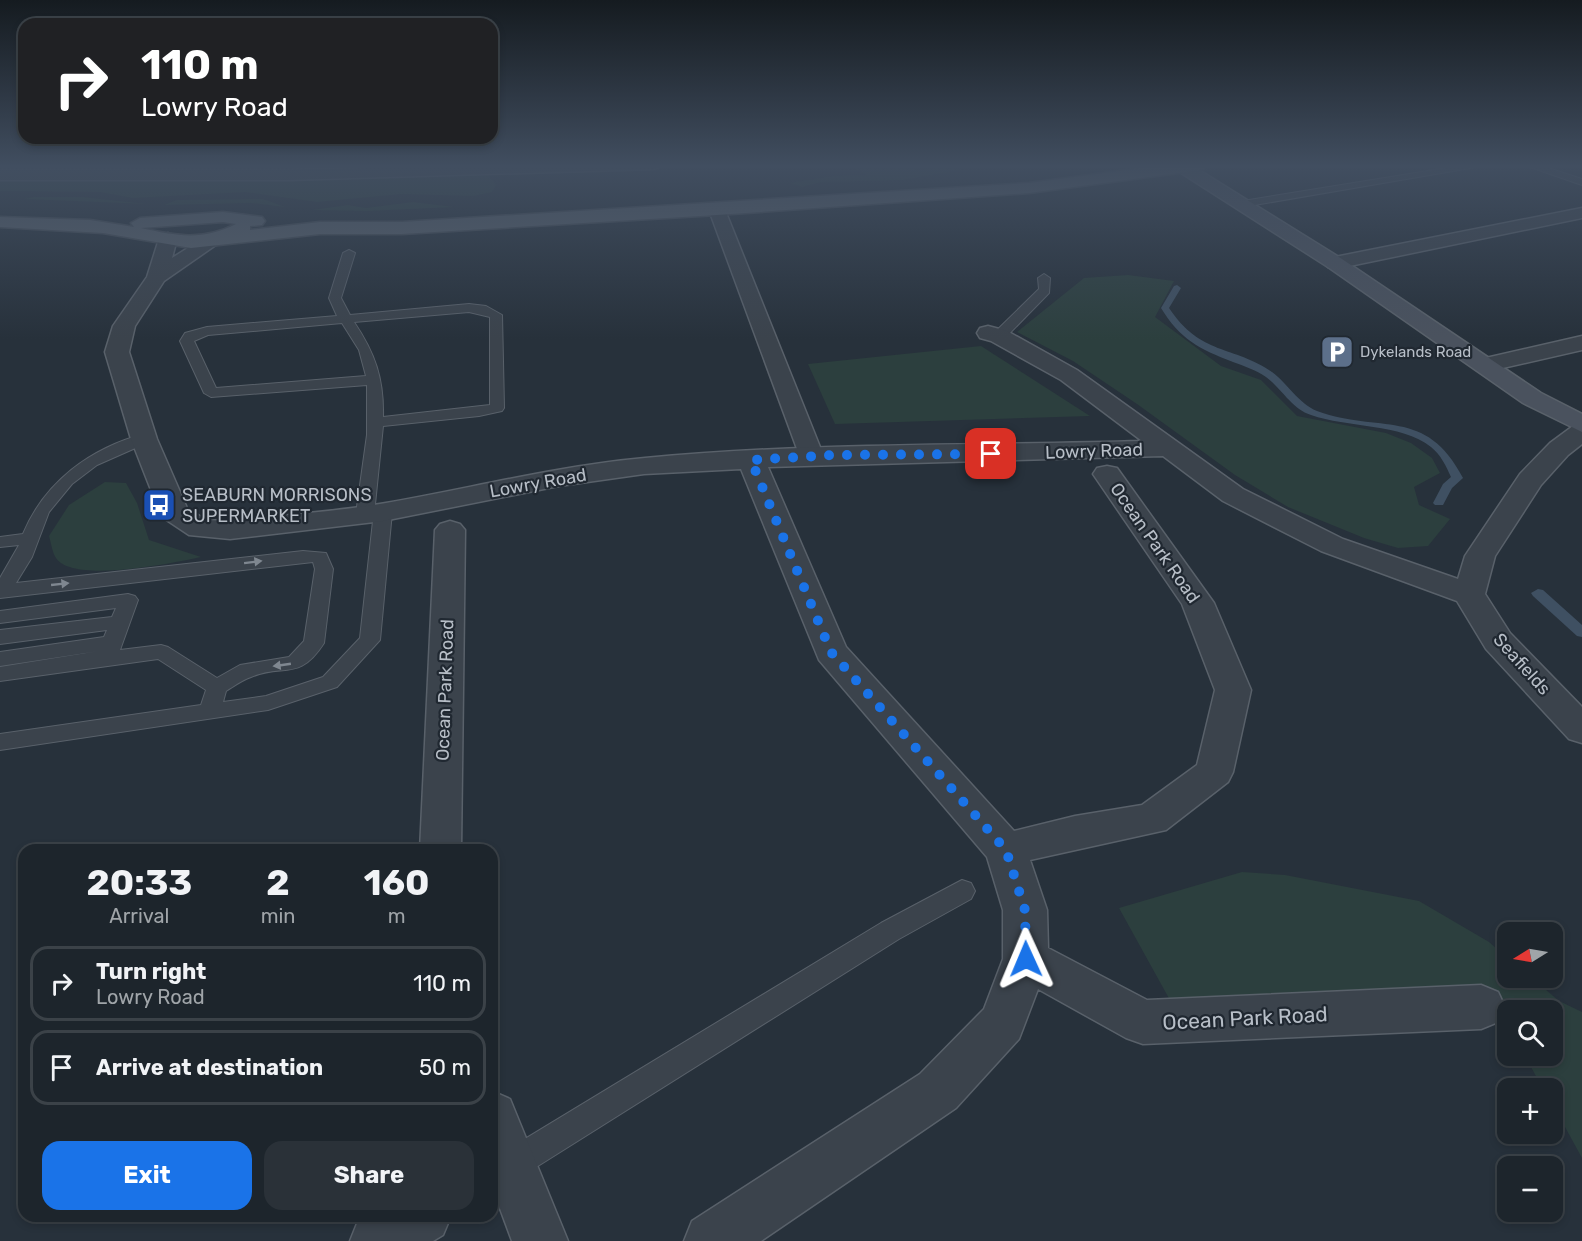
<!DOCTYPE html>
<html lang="en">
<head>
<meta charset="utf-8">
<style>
	:root { --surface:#1d252c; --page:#2a3138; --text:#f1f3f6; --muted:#a0a5a9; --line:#3b4248; --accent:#1a73e8 }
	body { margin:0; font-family:Rubik,sans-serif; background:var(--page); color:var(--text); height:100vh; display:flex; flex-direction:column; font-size:22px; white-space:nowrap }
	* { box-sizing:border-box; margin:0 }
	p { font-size:20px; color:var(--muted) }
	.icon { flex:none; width:33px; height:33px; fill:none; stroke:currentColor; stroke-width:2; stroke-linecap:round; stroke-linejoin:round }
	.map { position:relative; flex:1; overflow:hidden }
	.details { position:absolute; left:18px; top:844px; width:480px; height:378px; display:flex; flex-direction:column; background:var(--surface); border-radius:18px; box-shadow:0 3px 9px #0003,0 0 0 2px var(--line) }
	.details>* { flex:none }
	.guide { position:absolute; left:18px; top:18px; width:480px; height:126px; border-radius:18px; box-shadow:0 3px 9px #0003,0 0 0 2px var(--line); background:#202124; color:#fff; overflow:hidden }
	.needle { width:39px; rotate:259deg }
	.fabs { position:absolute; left:1497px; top:922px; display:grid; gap:12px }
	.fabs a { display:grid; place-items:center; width:66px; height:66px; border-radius:12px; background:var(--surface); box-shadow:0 3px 9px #0003,0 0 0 2px var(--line); font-size:30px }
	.pin { position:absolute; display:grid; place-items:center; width:51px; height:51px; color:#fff; margin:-26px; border-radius:12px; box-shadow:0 3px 9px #0006 }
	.me { position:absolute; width:66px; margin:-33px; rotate:359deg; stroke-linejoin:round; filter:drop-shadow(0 0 4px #0008) }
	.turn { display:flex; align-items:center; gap:21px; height:126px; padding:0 24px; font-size:27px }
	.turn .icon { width:78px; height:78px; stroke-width:2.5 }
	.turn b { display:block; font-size:42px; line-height:51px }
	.eta { display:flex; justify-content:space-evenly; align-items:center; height:102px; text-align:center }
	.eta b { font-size:36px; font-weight:700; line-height:42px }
	.action { display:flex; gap:12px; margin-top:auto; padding:12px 24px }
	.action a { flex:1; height:69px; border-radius:18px; background:var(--accent); color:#fff; font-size:24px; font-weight:700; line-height:69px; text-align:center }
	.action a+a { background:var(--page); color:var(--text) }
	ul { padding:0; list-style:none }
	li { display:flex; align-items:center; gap:18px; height:75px; margin:0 12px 9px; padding:0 12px; border:3px solid var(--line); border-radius:18px }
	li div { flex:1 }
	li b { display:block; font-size:22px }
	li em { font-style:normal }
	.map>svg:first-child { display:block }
	.green { fill:#2c3f3e }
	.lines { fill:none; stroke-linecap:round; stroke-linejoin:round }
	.stream { fill:#3f5062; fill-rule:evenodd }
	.service-casing { stroke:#59616a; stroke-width:2 }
	.pedestrian-casing { stroke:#59616a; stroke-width:3 }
	.minor-casing { stroke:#59616a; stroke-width:3 }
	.secondary-casing { stroke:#59616a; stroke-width:3 }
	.primary-casing { stroke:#444c55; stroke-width:3 }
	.service { fill:#3b434c; fill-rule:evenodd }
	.pedestrian { fill:#3b434c; fill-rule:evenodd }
	.minor { fill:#3b434c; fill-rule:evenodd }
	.secondary { fill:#4a525e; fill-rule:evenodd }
	.primary { fill:#59626c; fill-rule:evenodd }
	.oneway { fill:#7f8790 }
	.route { stroke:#1a73e8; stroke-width:10; stroke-dasharray:0 18 }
	.labels { text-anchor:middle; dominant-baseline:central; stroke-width:4.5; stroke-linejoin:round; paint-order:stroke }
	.far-poi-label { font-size:15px; fill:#b7bec7; stroke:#202831; text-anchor:start }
	.street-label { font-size:18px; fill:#b7bec7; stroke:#202831 }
	.poi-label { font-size:18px; fill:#b7bec7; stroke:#202831; text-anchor:start }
	.near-street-label { font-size:21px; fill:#b7bec7; stroke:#202831 }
</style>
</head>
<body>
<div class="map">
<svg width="1582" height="1241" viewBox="0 0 1582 1241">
	<rect width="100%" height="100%" fill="#27313b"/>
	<g class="green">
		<path d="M874,165C888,165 899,167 912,169C929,173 943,159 959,170L903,180L821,182L802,187L790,183L833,176L866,175L855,168Z"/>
		<polygon points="488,175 496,185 492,192 473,196 401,194 317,202 246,192 133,198 100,192 0,191 0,179"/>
		<polygon points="34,197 82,197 147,204 24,199"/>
		<polygon points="263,199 285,207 251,203 164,205 177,200"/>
		<polygon points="413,202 454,207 368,211 312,210 348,205 366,208"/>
		<polygon points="1128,275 1174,281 1155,317 1221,366 1261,380 1297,416 1386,433 1411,443 1432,458 1440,473 1414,487 1419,505 1450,519 1428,546 1398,548 1364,538 1288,507 1235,475 1137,404 1073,361 1017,332 1084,278"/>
		<polygon points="981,346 1090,416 835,424 808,364"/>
		<path d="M105,482L126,483L137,503L149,540L201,557C173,563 73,584 56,558C52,552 51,542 49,536L69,505Z"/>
		<polygon points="1242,872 1285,875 1419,901 1489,942 1507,958 1508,978 1532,978 1559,1001 1582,1012 1582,1158 1553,1105 1552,1089 1543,1089 1525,1056 1552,1056 1552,1011 1508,1011 1507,1025 1489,993 1171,1002 1119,908"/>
	</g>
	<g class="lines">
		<g class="stream">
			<path d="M1177,285L1181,288L1169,308C1201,356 1233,345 1272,372C1288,384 1298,403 1317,411C1379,434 1426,406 1463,478L1452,488L1443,505H1435L1433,503L1443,484L1451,477C1446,466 1441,455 1431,447C1401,423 1347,428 1311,415C1292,409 1282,389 1266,377C1256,370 1244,366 1233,362C1199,349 1180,339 1161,308L1174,286Z"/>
			<polygon points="1538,589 1543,590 1582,625 1582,637 1577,636 1533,596 1531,593"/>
		</g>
		<defs>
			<g id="service">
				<polygon points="1465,165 1488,165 1243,207 1238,204 1243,201"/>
				<polygon points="1524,165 1539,165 1582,179 1582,185"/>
				<path d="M349,250L355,253L341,298L350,315L469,304L486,306L502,315L504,408L502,411L479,416L383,426L374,514L365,519L356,514L367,435V385L211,397L204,393L180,341L185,333L207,327L337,316L329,298L343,253ZM469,312L490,317V405L383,417C384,379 375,353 354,322ZM342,323L359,350L366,376L216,388L194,341L208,335Z"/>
				<polygon points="1044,274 1050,278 1049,293 1004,339 994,339 994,333 1039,289 1038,278"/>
				<path d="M144,434L152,439L149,442L97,465L72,484L49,512L32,557L16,583L303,551L326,553L333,569L324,643C299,682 284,663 251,677C242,680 234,686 226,691L223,702L266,696L323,677L360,638L374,512L383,507L392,512L380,640L337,687L268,710L0,750V734L201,705L206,690L158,659L0,681V667L99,651L0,666V652L104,637L107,630L0,644V630L112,617L116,608L0,623V611L128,594L135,596L138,600L120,650L161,645L168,647L217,678L240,665L289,657L304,641L315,569L313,562L0,598V578L19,545L0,547V537L23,534C44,483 90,448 144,434Z"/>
				<polygon points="962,880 971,883 975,891 971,899 899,939 522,1176 511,1181 500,1176 495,1165 500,1154 881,923"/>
			</g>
			<g id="pedestrian">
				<polygon points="490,165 662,165 655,169 289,180 0,180 0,170 289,170"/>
				<polygon points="717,205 725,210 824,457 821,462 812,464 803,462 800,457 709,210"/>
			</g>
			<g id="minor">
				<polygon points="1582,208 1582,218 1335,269 1328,267 1325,263 1328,259 1335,257"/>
				<path d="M168,233L177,239L172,258L207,236L214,234L223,240L164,281L135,326L129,352L157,439L187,508L206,520L230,521C282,515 334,512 386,503C472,488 557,466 645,458C810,442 976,446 1142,441L1061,380L991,341L980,338L977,333L980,328L988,326L1007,331L1077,370L1243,489L1343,539L1458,579L1465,556L1520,474L1550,443L1573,426L1582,424V444L1568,455L1541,485L1495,556L1485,594L1510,633L1582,707V743L1569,739L1486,649L1457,601L1321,551L1223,501L1163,456L768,467L846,647L1014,831L1075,816L1142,805L1197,765L1215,690L1182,604L1093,474L1097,468L1107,466L1117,468L1214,603L1251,690L1233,772L1228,782L1166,830L1030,860L1047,910L1048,948L1147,1000L1481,985L1498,992L1505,1007L1498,1022L1481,1029L1143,1044L1126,1038L1038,989L1019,1039L956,1108L761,1241H684L692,1221L920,1074L984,1009L1003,959V910L987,857L819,660L741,469L644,474L559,486L383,521L230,539L189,535L165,519L160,513L131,439L105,352L113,326L147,277L159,239Z"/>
				<polygon points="1582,336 1582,350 1485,372 1477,370 1473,365 1477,360"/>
				<polygon points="450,521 460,524 465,530 461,850 420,850 435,530 440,524"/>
				<polygon points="492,1091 510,1099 568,1241 512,1241 492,1187"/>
				<polygon points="367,1216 451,1216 443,1235 433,1241 350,1241 358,1221"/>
			</g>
			<polygon id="secondary" points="1178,165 1191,165 1342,259 1541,393 1582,414 1582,432 1523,403 1328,267 1178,171 1176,168"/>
			<path id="primary" d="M1164,165H1209L1201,170L1029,193L717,215L402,234H320L191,248L103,233L0,227V217L90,220L134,227L131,223L140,218L223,212L262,217L265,221L262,225L250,226V230L320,222H402L1029,183ZM223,222L236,224C202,241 177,236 141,228Z"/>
		</defs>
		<use href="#service" class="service-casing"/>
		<use href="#pedestrian" class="pedestrian-casing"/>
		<use href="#minor" class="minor-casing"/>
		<use href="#secondary" class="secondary-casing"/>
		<use href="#primary" class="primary-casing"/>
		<use href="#service" class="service"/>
		<use href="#pedestrian" class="pedestrian"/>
		<use href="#minor" class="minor"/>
		<use href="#secondary" class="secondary"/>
		<use href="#primary" class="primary"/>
	</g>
	<defs><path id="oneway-solid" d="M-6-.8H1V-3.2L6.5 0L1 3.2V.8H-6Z" transform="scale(1.5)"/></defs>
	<g class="oneway">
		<use href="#oneway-solid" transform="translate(253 562) rotate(-7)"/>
		<use href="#oneway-solid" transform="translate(60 584) rotate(-6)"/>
		<use href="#oneway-solid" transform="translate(282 665) rotate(172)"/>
	</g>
	<linearGradient id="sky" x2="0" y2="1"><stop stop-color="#151b20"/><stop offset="0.49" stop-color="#414e60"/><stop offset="1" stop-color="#414e60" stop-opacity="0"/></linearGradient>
	<rect width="1582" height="339" fill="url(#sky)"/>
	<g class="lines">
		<polyline class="route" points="991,454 834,455 751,460 831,652 1006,850 1025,910 1026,959"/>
	</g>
	<defs>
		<symbol id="parking-square" viewBox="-11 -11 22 22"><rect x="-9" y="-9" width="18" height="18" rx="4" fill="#5c6f8a" stroke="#202831"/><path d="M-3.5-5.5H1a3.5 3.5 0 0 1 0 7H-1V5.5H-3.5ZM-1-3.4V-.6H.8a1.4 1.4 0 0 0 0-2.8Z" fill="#fff"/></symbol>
		<symbol id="bus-square" viewBox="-11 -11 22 22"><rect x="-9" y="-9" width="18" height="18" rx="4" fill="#1a4fb4" stroke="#202831"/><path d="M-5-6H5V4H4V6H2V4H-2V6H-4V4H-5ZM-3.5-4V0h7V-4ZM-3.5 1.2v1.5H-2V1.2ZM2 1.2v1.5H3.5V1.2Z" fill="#fff"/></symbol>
	</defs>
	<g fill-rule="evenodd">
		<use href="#parking-square" x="1318" y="333" width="38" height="38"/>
		<use href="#bus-square" x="140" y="486" width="38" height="38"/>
	</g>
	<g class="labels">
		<g class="far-poi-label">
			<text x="1360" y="352">Dykelands Road</text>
		</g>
		<g class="street-label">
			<text transform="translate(1094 451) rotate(-2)">Lowry Road</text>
			<text transform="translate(538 483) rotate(-10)">Lowry Road</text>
			<text transform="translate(1155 543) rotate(55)">Ocean Park Road</text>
			<text transform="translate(1522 664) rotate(48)">Seafields</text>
			<text transform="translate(445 690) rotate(-88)">Ocean Park Road</text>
		</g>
		<g class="poi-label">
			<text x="182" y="495">SEABURN MORRISONS<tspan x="182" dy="21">SUPERMARKET</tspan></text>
		</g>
		<g class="near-street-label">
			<text transform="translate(1245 1018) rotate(-3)">Ocean Park Road</text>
		</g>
	</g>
</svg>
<div class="fabs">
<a><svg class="needle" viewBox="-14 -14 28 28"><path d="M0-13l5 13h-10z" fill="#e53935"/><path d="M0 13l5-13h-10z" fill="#a0a5a9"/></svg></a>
<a><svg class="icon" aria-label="search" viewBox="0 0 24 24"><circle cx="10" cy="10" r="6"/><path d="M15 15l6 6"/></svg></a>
<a>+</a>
<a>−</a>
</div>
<div class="pin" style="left:991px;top:454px;background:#d93025"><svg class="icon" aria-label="arrive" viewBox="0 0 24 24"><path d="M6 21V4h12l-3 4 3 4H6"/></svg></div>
<svg class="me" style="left:1026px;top:959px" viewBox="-20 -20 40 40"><path d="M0-17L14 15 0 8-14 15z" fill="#1a73e8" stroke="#fff" stroke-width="4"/></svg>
<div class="guide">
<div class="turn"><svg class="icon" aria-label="right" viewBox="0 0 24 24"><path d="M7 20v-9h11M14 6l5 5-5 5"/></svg><div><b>110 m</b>Lowry Road</div></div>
</div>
<section class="details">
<div class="eta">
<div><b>20:33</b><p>Arrival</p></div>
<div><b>2</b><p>min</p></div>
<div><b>160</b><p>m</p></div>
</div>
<ul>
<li><svg class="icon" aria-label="right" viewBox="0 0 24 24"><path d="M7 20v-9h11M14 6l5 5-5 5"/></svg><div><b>Turn right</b><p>Lowry Road</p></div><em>110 m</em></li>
<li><svg class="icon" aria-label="arrive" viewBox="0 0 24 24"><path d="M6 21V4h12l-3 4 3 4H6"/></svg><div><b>Arrive at destination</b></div><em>50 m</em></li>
</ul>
<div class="action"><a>Exit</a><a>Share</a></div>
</section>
</div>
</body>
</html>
